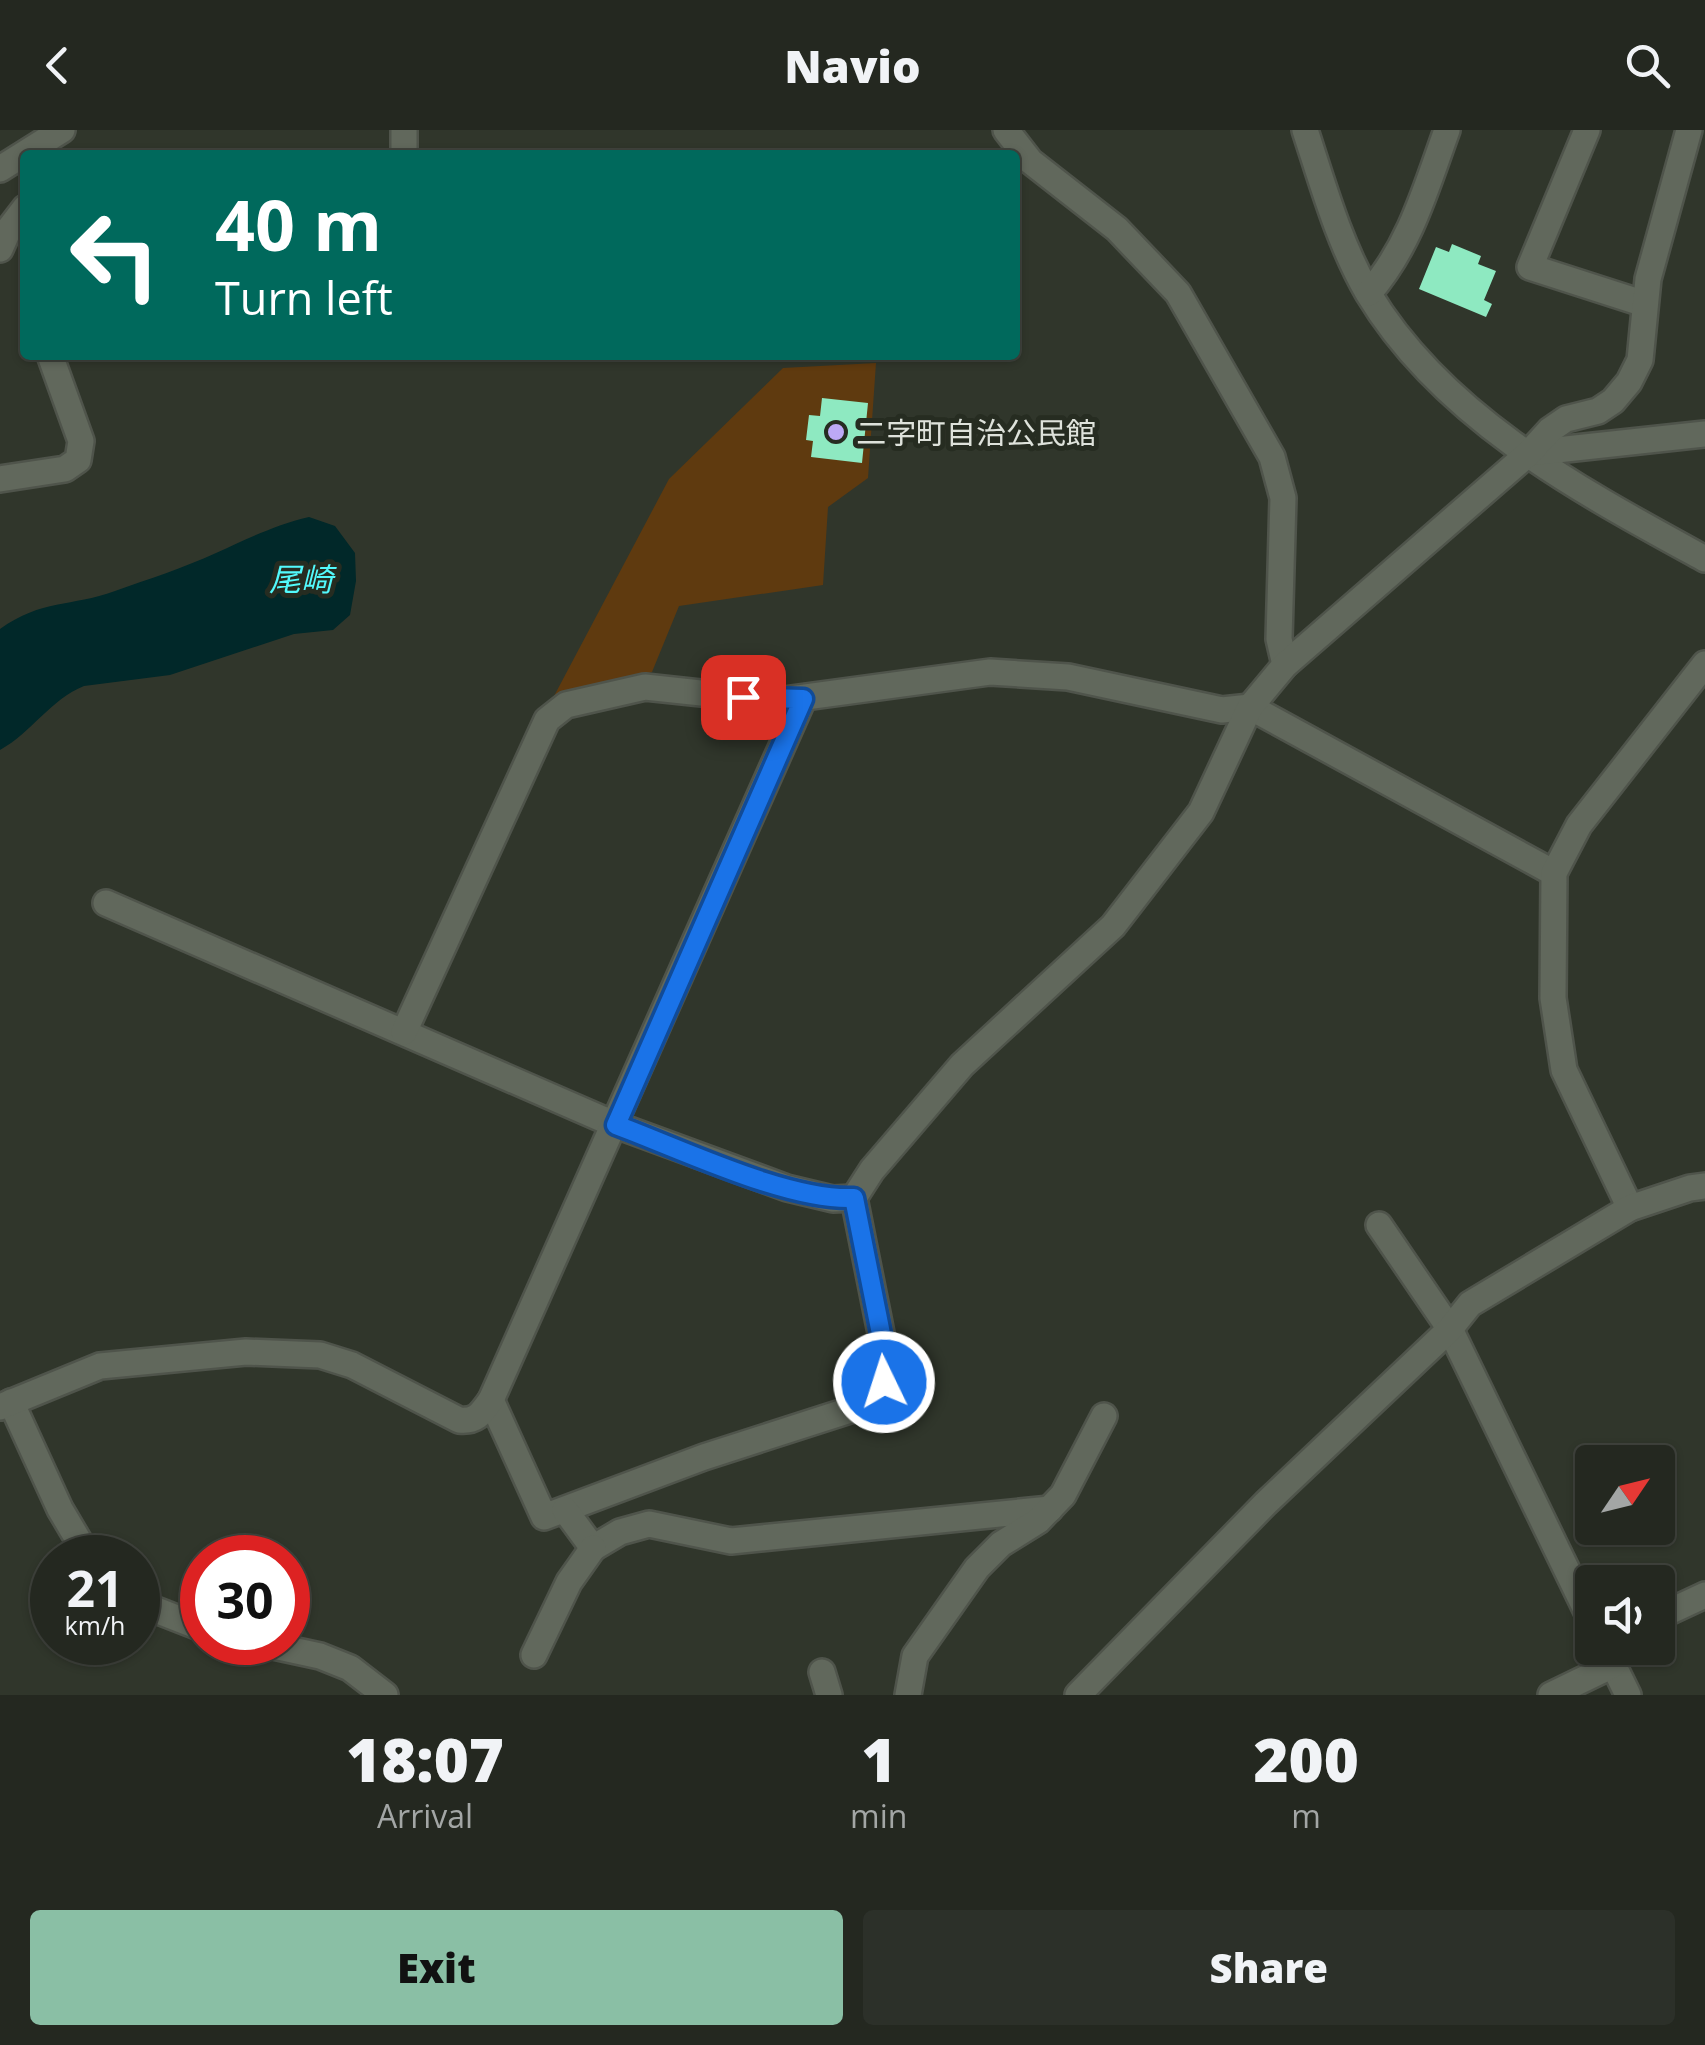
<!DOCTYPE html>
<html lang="en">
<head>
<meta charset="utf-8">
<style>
	:root { --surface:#242820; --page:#2c3029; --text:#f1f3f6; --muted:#a3a6a5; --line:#41443e; --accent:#8abfa5 }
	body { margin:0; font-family:"Open Sans","Noto Sans JP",sans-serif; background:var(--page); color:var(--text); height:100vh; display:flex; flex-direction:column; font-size:38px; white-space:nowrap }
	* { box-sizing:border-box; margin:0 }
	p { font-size:32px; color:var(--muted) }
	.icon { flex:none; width:55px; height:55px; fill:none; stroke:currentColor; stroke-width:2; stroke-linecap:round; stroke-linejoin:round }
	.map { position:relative; height:1565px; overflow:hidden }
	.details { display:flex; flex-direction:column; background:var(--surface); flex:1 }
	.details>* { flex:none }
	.hud { position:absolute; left:20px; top:20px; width:1000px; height:210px; border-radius:10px; box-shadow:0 2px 8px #0004,0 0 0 2px var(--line); background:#00695c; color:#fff; overflow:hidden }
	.needle { width:65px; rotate:55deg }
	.buttons { position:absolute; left:1575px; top:1315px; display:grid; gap:20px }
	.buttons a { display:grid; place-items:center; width:100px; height:100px; border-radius:10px; background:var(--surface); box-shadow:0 2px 8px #0004,0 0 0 2px var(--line); font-size:50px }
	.speed { position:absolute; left:30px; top:1405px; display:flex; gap:20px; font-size:50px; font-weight:700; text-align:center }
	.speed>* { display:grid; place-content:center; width:130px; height:130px; border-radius:50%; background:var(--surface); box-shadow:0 2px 8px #0004,0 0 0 2px var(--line); line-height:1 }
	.speed small { font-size:25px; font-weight:400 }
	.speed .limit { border:15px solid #d22; background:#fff; color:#111 }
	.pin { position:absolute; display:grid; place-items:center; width:85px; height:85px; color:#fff; margin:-42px; border-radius:20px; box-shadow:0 5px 15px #0006 }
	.me { position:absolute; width:110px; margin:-55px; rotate:356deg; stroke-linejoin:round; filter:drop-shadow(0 0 8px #0008) }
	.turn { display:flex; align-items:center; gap:35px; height:210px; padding:0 30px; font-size:45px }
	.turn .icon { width:130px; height:130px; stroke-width:2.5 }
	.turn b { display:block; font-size:70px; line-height:85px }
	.eta { display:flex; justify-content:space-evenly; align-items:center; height:170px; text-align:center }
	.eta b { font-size:60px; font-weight:800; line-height:70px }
	.button { display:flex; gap:20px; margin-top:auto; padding:20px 30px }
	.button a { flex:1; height:115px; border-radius:10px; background:var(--accent); color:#111; font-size:40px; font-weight:800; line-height:115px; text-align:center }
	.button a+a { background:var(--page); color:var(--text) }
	header { display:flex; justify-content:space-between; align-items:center; height:130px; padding:0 30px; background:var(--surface); font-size:45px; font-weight:800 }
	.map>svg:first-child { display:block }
	.green { fill:#5f3a0f }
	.water { fill:#012829 }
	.building { fill:#8ee9c1 }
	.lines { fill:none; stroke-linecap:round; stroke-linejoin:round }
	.minor-casing { stroke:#4f544b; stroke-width:30 }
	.minor { stroke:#61685c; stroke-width:25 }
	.route-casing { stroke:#114b97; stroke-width:25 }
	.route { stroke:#1a73e8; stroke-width:18 }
	.poi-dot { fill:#bda9f5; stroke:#262c21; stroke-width:4 }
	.labels { text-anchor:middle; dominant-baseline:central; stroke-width:10; stroke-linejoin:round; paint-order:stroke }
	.poi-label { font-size:30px; fill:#dee2db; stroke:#262c21; text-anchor:start }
	.water-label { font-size:32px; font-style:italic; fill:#52f9fc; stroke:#262c21 }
</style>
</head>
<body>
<header><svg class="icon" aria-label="back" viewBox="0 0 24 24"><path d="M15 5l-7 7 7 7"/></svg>Navio<svg class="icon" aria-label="search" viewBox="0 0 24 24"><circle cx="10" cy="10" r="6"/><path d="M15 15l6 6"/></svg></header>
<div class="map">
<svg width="1705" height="1565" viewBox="0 0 1705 1565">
	<rect width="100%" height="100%" fill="#30362b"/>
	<polygon class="green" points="876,233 868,348 828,377 823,455 679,476 652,542 553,568 669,349 783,238"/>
	<path class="water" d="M309,387L335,396L355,423L356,451L350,485L333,500L294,504L170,545L84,556C51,569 31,603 0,620V499C42,469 71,477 115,461C149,449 183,438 216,423C247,409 275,395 309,387Z"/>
	<g class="building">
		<polygon points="1452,114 1481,126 1478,134 1496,141 1484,170 1492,174 1486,187 1419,159 1436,117 1449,122"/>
		<polygon points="822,268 868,273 862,333 811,327 813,311 806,310 809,285 820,286"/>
	</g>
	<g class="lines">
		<defs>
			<g id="minor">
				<polyline points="404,0 404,25"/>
				<polyline points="1006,0 1030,31 1117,99 1178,163 1272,327 1283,368 1279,509 1285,535"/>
				<path d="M1305,0C1323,55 1339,113 1368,163C1443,288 1581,361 1705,429"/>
				<polyline points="1587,0 1530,137 1645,174"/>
				<polyline points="0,39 62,0"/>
				<polyline points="0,119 9,99 25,78"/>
				<path d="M1369,163C1410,116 1426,58 1447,0"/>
				<polyline points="1529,323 1705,304"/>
				<polyline points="0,349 65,339 78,330 81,311 50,225"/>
				<polyline points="106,773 616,995 787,1058 833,1069 854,1068"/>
				<polyline points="404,902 547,590 566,575 645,557 776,571 990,542 1068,547 1222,580 1250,577 1554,743"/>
				<polyline points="1630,1078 1564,940 1553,868 1554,743 1579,695 1705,534"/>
				<polyline points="1379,1095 1450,1199 1592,1492"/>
				<path d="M491,1270L544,1387L704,1327L850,1280C874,1267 884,1261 887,1233L854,1068L872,1040L962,935L1113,796L1201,682L1250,577L1285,535L1529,323L1550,300L1566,289L1598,281L1613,271L1629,252L1640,230L1648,149L1689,0"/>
				<polyline points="11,1272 60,1379 89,1428"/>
				<path d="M0,1277L100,1236L246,1222L320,1225L352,1235L459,1290C476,1292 481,1284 491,1270L803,569"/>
				<polyline points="565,1380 593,1418 620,1402 649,1394 731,1411 1050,1379"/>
				<polyline points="138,1473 202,1498"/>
				<polyline points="1658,1487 1705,1465"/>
				<polyline points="255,1512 320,1526 350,1538 385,1565"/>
				<polyline points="1605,1518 1628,1565"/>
				<polyline points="534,1525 569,1452 593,1418"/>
				<polyline points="822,1542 829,1565"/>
				<polyline points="908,1565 915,1526 977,1438 1001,1414 1038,1391 1063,1365 1104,1286"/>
				<polyline points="1078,1565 1266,1373 1450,1199 1470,1174 1630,1078 1690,1058 1705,1056"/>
				<polyline points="1551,1565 1613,1535"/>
			</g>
		</defs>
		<use href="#minor" class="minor-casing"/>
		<use href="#minor" class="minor"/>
	</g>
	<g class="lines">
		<defs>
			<path id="route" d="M743,567L803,569L616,995C681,1019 787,1071 854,1068L887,1234L884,1252"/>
		</defs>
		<use href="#route" class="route-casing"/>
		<use href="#route" class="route"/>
	</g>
	<circle class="poi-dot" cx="836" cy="302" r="10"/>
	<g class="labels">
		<g class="poi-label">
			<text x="856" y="302">二字町自治公民館</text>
		</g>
		<g class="water-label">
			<text x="301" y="448">尾崎</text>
		</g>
	</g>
</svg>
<div class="buttons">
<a><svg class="needle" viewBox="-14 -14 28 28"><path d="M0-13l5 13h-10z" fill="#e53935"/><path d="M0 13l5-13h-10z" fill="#a3a6a5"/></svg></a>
<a><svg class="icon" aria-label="sound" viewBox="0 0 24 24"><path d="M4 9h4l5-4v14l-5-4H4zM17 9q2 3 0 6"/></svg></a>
</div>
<div class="speed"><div>21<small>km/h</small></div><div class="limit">30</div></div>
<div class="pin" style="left:743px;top:567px;background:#d93025"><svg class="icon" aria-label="arrive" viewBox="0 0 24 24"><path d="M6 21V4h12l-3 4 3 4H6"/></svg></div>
<svg class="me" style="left:884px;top:1252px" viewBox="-20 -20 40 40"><circle r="17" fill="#1a73e8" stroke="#fff" stroke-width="3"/><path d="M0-11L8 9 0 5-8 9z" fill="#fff"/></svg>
<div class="hud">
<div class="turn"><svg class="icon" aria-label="left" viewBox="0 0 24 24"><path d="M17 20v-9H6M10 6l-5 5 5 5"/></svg><div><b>40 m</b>Turn left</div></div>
</div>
</div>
<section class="details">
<div class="eta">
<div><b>18:07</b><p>Arrival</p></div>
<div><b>1</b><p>min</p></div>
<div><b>200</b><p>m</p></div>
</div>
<div class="button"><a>Exit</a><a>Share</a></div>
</section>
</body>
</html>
